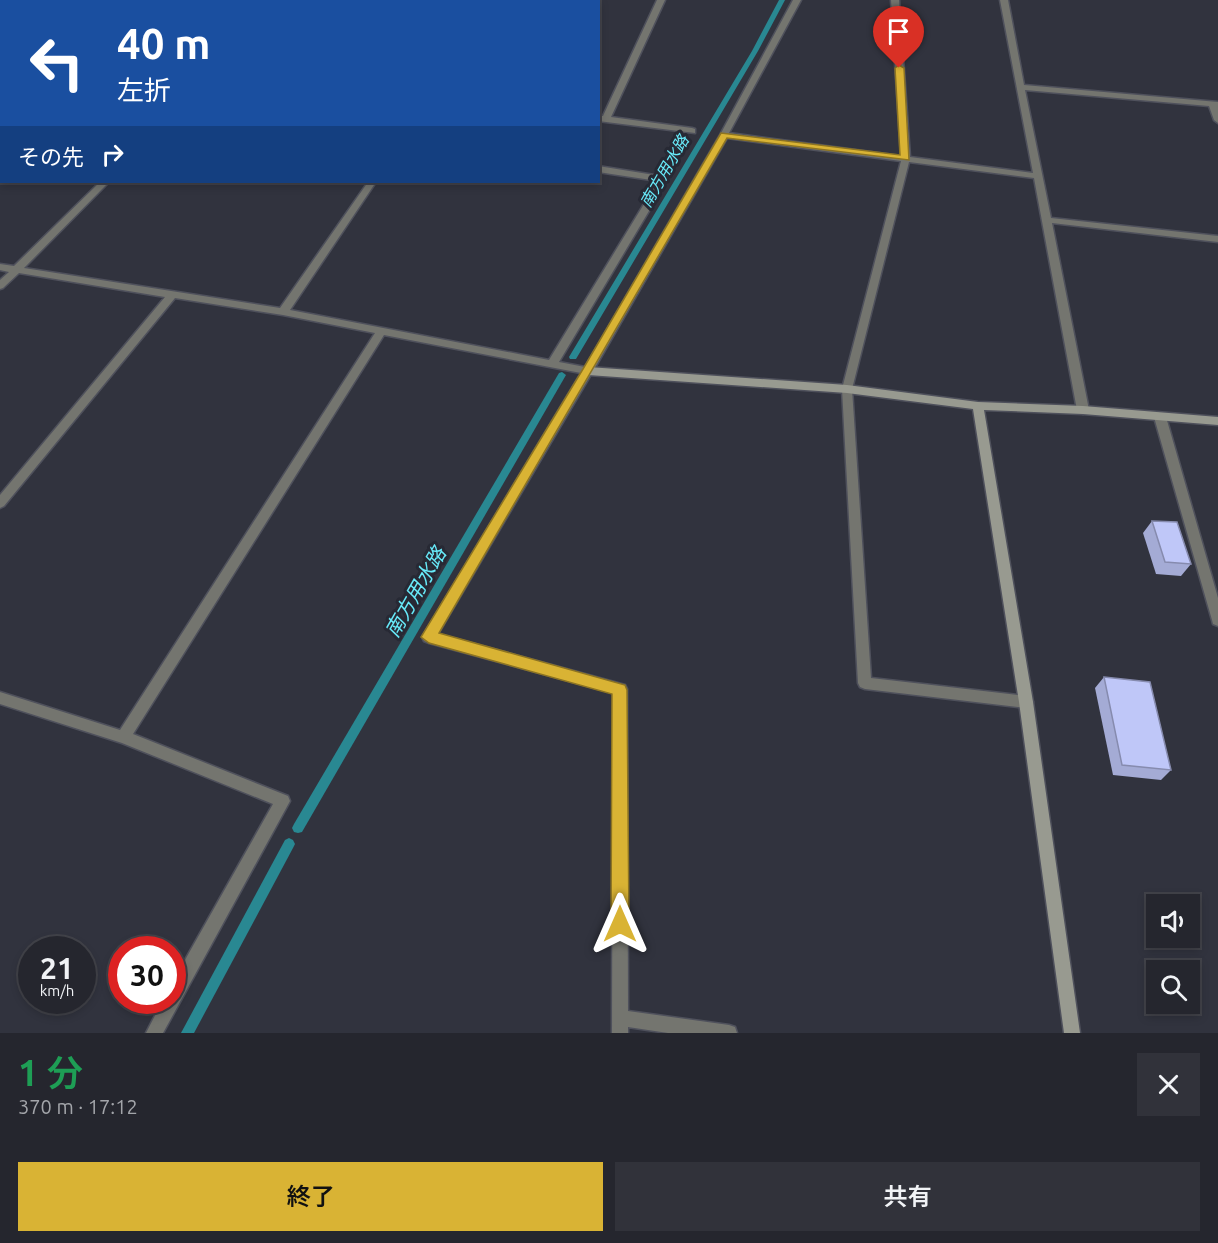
<!DOCTYPE html>
<html lang="ja">
<head>
<meta charset="utf-8">
<style>
	:root { --surface:#25262e; --page:#31323a; --text:#f1f3f6; --muted:#a3a5aa; --line:#42434a; --accent:#d9b334 }
	body { margin:0; font-family:Ubuntu,"Noto Sans JP",sans-serif; background:var(--page); color:var(--text); height:100vh; display:flex; flex-direction:column; font-size:22px; white-space:nowrap }
	* { box-sizing:border-box; margin:0 }
	p { font-size:20px; color:var(--muted) }
	.icon { flex:none; width:33px; height:33px; fill:none; stroke:currentColor; stroke-width:2; stroke-linecap:round; stroke-linejoin:round }
	.map { position:relative; height:1033px; overflow:hidden }
	.sheet { display:flex; flex-direction:column; background:var(--surface); flex:1 }
	.sheet>* { flex:none }
	.banner { position:absolute; left:0px; top:0px; width:600px; height:183px; box-shadow:0 3px 9px #0003,0 0 0 2px var(--line); background:#1a4fa0; color:#fff; overflow:hidden }
	.fabs { position:absolute; left:1146px; top:894px; display:grid; gap:12px }
	.fabs a { display:grid; place-items:center; width:54px; height:54px; border-radius:0px; background:var(--surface); box-shadow:0 3px 9px #0003,0 0 0 2px var(--line); font-size:30px }
	.speed { position:absolute; left:18px; top:936px; display:flex; gap:12px; font-size:30px; font-weight:700; text-align:center }
	.speed>* { display:grid; place-content:center; width:78px; height:78px; border-radius:50%; background:var(--surface); box-shadow:0 3px 9px #0003,0 0 0 2px var(--line); line-height:1 }
	.speed small { font-size:15px; font-weight:400 }
	.speed .limit { border:9px solid #d22; background:#fff; color:#111 }
	.pin { position:absolute; display:grid; place-items:center; width:51px; height:51px; color:#fff; margin:-62px -26px; border-radius:50% 50% 50% 0; rotate:-45deg; box-shadow:0 0 6px #0007 }
	.pin .icon { rotate:45deg }
	.me { position:absolute; width:66px; margin:-33px; rotate:0deg; stroke-linejoin:round; filter:drop-shadow(0 0 4px #0008) }
	.turn { display:flex; align-items:center; gap:21px; height:126px; padding:0 18px; font-size:27px }
	.turn .icon { width:78px; height:78px; stroke-width:2.5 }
	.turn b { display:block; font-size:42px; line-height:51px }
	.then { display:flex; align-items:center; height:57px; padding:0 18px; background:#0003; gap:12px; font-size:22px }
	.round { display:grid; place-items:center; flex:none; width:63px; height:63px; border-radius:0px; background:var(--page) }
	.head { display:flex; align-items:center; justify-content:space-between; height:102px; padding:0 18px }
	h1 { font-size:36px; font-weight:600; line-height:45px; color:#1e9e55 }
	.button { display:flex; gap:12px; margin-top:auto; padding:12px 18px }
	.button a { flex:1; height:69px; border-radius:0px; background:var(--accent); color:#111; font-size:24px; font-weight:600; line-height:69px; text-align:center }
	.button a+a { background:var(--page); color:var(--text) }
	.map>svg:first-child { display:block }
	.lines { fill:none; stroke-linecap:round; stroke-linejoin:round }
	.stream { fill:#298892; fill-rule:evenodd }
	.lane-casing { stroke:#4f515c; stroke-width:3 }
	.street-casing { stroke:#4f515c; stroke-width:3 }
	.secondary-casing { stroke:#4f515c; stroke-width:3 }
	.primary-casing { stroke:#4f515c; stroke-width:3 }
	.lane { fill:#74756f; fill-rule:evenodd }
	.street { fill:#74756f; fill-rule:evenodd }
	.secondary { fill:#989a90; fill-rule:evenodd }
	.primary { fill:#b4b6aa; fill-rule:evenodd }
	.wall { fill:#a4abd5 }
	.building { fill:#bfc7f8; stroke:#868bae; stroke-width:1.5 }
	.route { fill:#d9b334; stroke:#8d7422; stroke-width:1.5 }
	.labels { text-anchor:middle; dominant-baseline:central; stroke-width:6; stroke-linejoin:round; paint-order:stroke }
	.far-water-label { font-size:16px; font-style:italic; fill:#68ebfa; stroke:#272934 }
	.water-label { font-size:20px; font-style:italic; fill:#68ebfa; stroke:#272934 }
</style>
</head>
<body>
<div class="map">
<svg width="1218" height="1033" viewBox="0 0 1218 1033">
	<rect width="100%" height="100%" fill="#31333e"/>
	<g class="lines">
		<g class="stream">
			<polygon points="779,0 785,0 758,51 576,359 570,359 569,357 752,51"/>
			<polygon points="562,372 566,375 302,832 298,833 294,832 292,828 294,824 559,373"/>
			<polygon points="289,838 293,840 295,844 293,848 194,1033 181,1033 285,840"/>
		</g>
		<defs>
			<rect id="lane" x="0" y="35" width="2" height="4"/>
			<g id="street">
				<polygon points="280,0 288,0 279,2"/>
				<polygon points="490,0 498,0 490,2"/>
				<polygon points="657,0 665,0 611,117 692,128 695,129 695,133 598,121 598,116 603,116"/>
				<polygon points="793,0 801,0 729,133 901,156 891,0 899,0 910,157 1033,173 1000,0 1008,0 1024,85 1218,102 1218,123 1214,120 1209,106 1025,90 1051,218 1218,236 1218,242 1052,223 1089,410 1083,414 1077,410 1034,178 909,162 852,389 871,678 1026,696 1031,698 1033,702 1031,706 1026,708 865,689 860,687 858,683 842,389 901,161 727,138 593,371 438,634 625,685 627,689 628,1011 729,1025 735,1027 737,1033 668,1033 628,1027 628,1033 612,1033 613,693 429,643 424,641 422,637 581,373 384,335 133,734 288,796 290,801 163,1033 146,1033 163,1000 172,1000 172,983 273,804 122,743 0,704 0,692 120,730 375,333 283,315 175,298 4,506 0,508 0,495 165,297 19,273 3,288 0,289 0,280 9,272 0,270 0,264 14,266 100,182 109,182 24,268 280,308 368,182 376,182 290,310 549,360 658,181 598,172 598,166 667,177 668,179 559,362 585,367 720,135"/>
				<polygon points="0,65 2,65 0,70"/>
				<polygon points="1160,413 1166,417 1218,598 1218,626 1213,624 1212,620 1154,417"/>
			</g>
			<polygon id="secondary" points="588,367 847,385 978,402 1083,406 1218,417 1218,425 1083,414 984,410 1033,702 1080,1033 1064,1033 1019,702 973,409 847,393 588,375 583,371"/>
			<g id="primary">
				<polygon points="87,0 97,0 86,2"/>
				<polygon points="2,73 2,81 0,81 0,74"/>
			</g>
		</defs>
		<use href="#lane" class="lane-casing"/>
		<use href="#street" class="street-casing"/>
		<use href="#secondary" class="secondary-casing"/>
		<use href="#primary" class="primary-casing"/>
		<use href="#lane" class="lane"/>
		<use href="#street" class="street"/>
		<use href="#secondary" class="secondary"/>
		<use href="#primary" class="primary"/>
	</g>
	<g class="wall">
		<polygon points="1152,521 1191,564 1181,576 1156,574 1143,533"/>
		<polygon points="1104,677 1171,770 1161,780 1113,775 1095,688"/>
	</g>
	<g class="building">
		<polygon points="1152,521 1177,522 1191,564 1165,562"/>
		<polygon points="1104,677 1150,682 1171,770 1122,765"/>
	</g>
	<polygon class="route" points="899,65 904,68 909,160 727,138 439,633 625,685 627,690 629,924 626,931 620,933 613,931 611,924 612,694 429,643 421,637 583,369 721,133 900,155 895,68"/>
	<g class="labels">
		<g class="far-water-label">
			<text transform="translate(664 171) rotate(-60)">南方用水路</text>
		</g>
		<g class="water-label">
			<text transform="translate(415 592) rotate(-60)">南方用水路</text>
		</g>
	</g>
</svg>
<div class="fabs">
<a><svg class="icon" aria-label="sound" viewBox="0 0 24 24"><path d="M4 9h4l5-4v14l-5-4H4zM17 9q2 3 0 6"/></svg></a>
<a><svg class="icon" aria-label="search" viewBox="0 0 24 24"><circle cx="10" cy="10" r="6"/><path d="M15 15l6 6"/></svg></a>
</div>
<div class="speed"><div>21<small>km/h</small></div><div class="limit">30</div></div>
<div class="pin" style="left:899px;top:68px;background:#d93025"><svg class="icon" aria-label="arrive" viewBox="0 0 24 24"><path d="M6 21V4h12l-3 4 3 4H6"/></svg></div>
<svg class="me" style="left:620px;top:924px" viewBox="-20 -20 40 40"><path d="M0-17L14 15 0 8-14 15z" fill="#d9b334" stroke="#fff" stroke-width="4"/></svg>
<div class="banner">
<div class="turn"><svg class="icon" aria-label="left" viewBox="0 0 24 24"><path d="M17 20v-9H6M10 6l-5 5 5 5"/></svg><div><b>40 m</b>左折</div></div>
<div class="then">その先<svg class="icon" aria-label="right" viewBox="0 0 24 24"><path d="M7 20v-9h11M14 6l5 5-5 5"/></svg></div>
</div>
</div>
<section class="sheet">
<div class="head"><div><h1>1 分</h1><p>370 m · 17:12</p></div><a class="round"><svg class="icon" aria-label="close" viewBox="0 0 24 24"><path d="M6 6l12 12M18 6L6 18"/></svg></a></div>
<div class="button"><a>終了</a><a>共有</a></div>
</section>
</body>
</html>
